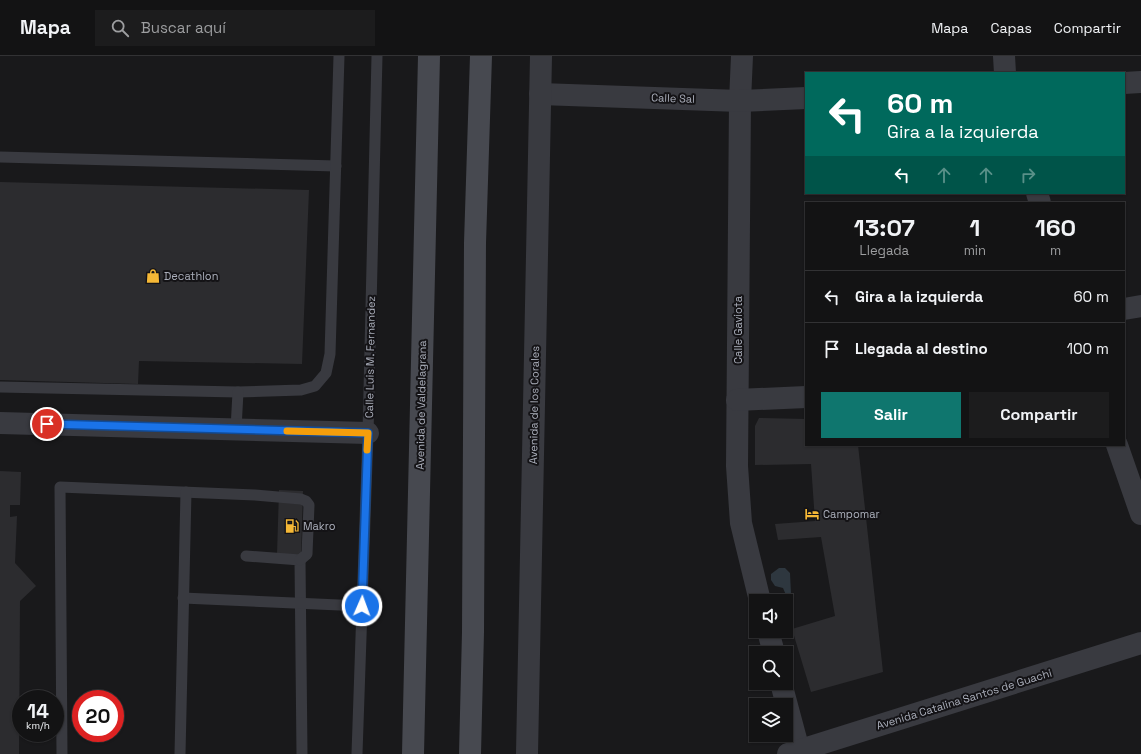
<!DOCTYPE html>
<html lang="es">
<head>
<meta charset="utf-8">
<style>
	:root { --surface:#131314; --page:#1c1c1d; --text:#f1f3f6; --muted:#9d9ea0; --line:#323234; --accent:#0f766e }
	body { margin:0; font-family:"Space Grotesk",sans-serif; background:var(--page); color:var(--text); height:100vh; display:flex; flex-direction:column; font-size:15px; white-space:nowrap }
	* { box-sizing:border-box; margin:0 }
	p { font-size:13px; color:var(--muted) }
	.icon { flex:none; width:22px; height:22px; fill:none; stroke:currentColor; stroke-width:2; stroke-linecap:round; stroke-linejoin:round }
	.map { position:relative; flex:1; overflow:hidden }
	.panel { position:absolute; left:805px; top:146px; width:320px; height:244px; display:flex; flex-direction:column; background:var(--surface); border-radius:0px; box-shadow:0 1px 3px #0004,0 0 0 1px var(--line) }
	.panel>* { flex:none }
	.banner { position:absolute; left:805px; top:16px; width:320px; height:122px; border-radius:0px; box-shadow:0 1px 3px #0004,0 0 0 1px var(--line); background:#00695c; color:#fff; overflow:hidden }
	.fabs { position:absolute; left:749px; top:538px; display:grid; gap:8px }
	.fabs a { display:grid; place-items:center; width:44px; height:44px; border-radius:0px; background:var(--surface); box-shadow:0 1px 3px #0004,0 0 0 1px var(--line); font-size:20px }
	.speed { position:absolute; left:12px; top:634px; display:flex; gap:8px; font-size:20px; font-weight:700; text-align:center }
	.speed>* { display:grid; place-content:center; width:52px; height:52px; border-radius:50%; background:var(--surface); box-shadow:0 1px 3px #0004,0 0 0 1px var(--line); line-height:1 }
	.speed small { font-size:10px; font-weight:400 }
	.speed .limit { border:6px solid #d22; background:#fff; color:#111 }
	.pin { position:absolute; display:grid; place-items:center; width:34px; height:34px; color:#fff; margin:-17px; border:2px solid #fff; border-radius:50%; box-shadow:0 1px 4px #0007 }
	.me { position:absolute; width:44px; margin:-22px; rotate:2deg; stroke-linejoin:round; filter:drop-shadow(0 0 3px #0008) }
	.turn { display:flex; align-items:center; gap:14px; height:84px; padding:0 16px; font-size:18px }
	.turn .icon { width:52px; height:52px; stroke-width:2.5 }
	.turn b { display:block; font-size:28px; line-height:34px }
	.lanes { display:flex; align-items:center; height:38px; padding:0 16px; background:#0003; justify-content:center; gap:20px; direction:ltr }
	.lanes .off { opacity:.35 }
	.eta { display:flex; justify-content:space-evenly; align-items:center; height:68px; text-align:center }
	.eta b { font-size:24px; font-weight:600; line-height:28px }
	.primary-button { display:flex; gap:8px; margin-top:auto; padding:8px 16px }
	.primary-button a { flex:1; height:46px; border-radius:0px; background:var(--accent); color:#fff; font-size:16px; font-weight:600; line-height:46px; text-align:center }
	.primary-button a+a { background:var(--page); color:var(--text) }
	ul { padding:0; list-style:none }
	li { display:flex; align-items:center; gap:12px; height:52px; padding:0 16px; border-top:1px solid var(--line) }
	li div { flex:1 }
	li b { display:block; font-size:15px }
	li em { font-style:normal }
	header { display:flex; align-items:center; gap:24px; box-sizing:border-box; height:56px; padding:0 20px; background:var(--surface); border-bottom:1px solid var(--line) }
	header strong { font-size:19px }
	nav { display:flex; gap:22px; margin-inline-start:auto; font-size:14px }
	.search { width:280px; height:36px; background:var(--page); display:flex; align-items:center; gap:10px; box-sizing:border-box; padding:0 14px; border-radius:0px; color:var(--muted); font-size:15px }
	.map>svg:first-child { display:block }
	.water { fill:#2e373f }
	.building { fill:#2c2c2f }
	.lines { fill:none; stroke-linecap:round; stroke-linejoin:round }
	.service { stroke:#393a40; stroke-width:11 }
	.minor { stroke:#393a40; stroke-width:22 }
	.secondary { stroke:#474950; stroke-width:22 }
	.route-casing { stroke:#114b97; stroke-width:10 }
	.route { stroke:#1a73e8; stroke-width:7 }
	.slow { stroke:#f59e0b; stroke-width:7 }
	.labels { text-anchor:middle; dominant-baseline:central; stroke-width:4; stroke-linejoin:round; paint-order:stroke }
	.street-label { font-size:11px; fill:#abafbb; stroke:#141316 }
	.poi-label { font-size:11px; fill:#abafbb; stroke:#141316; text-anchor:start }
</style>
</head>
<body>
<header>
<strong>Mapa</strong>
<div class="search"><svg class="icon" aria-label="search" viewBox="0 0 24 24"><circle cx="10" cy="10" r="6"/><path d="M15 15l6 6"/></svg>Buscar aquí</div>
<nav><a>Mapa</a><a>Capas</a><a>Compartir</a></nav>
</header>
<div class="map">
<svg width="1141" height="698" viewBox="0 0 1141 698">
	<rect width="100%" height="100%" fill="#19191b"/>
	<polygon class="water" points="779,512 785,512 790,517 791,538 786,539 783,532 775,530 771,524 771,518"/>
	<g class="building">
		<polygon points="0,126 309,134 302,308 139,305 138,328 0,324"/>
		<polygon points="759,362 806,363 806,389 858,389 883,616 811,636 792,573 835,560 821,481 778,484 775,468 815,465 811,408 755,409 755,370"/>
		<polygon points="0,415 21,416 20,449 10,449 10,461 17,460 15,507 36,530 20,545 19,698 0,698"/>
		<polygon points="279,434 303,435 301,499 277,498"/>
	</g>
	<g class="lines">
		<g class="service">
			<polyline points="0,101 336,110"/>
			<polyline points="0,331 238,336 301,334 315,330 326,317 330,298 339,0"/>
			<polyline points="236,373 238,336"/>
			<polyline points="246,500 300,504 302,698"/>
			<polyline points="183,542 362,550"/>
			<polyline points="62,698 60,431 255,439 301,443 306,445 309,449 307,498 300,504"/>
			<polyline points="180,698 186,436"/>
			<polyline points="357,698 368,377 377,0"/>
		</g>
		<g class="minor">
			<polyline points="742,0 740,45 737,410 741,467 760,545"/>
			<polyline points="1004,0 1005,17"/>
			<polyline points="1124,27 1141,26"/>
			<polyline points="540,38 740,45 806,42"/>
			<polyline points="1037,137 1040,147"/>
			<polyline points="1124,253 1141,250"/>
			<polyline points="737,344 806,341"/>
			<polyline points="0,367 368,377"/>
			<polyline points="1117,389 1141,458"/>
			<polyline points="768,575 774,597"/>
			<polyline points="781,627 800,698"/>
			<polyline points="527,698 541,0"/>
			<polyline points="788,698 1141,587"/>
		</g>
		<g class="secondary">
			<polyline points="413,698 429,0"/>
			<polyline points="470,698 473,576 475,187 481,0"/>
		</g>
	</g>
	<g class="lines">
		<defs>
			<polyline id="route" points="47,368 368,377 362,550"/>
		</defs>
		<use href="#route" class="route-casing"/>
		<use href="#route" class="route"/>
		<polyline class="slow" points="287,375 368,377 367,394"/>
	</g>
	<defs>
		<symbol id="shop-bare" viewBox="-9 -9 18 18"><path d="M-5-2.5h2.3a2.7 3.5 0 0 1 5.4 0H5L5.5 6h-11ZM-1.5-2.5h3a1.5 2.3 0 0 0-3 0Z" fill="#f5b836" stroke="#141316" stroke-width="2.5" paint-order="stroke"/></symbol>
		<symbol id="hotel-bare" viewBox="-9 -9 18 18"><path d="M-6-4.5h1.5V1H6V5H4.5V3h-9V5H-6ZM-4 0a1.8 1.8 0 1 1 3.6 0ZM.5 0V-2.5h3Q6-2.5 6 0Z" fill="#f5b836" stroke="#141316" stroke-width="2.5" paint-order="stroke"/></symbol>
		<symbol id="fuel-bare" viewBox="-9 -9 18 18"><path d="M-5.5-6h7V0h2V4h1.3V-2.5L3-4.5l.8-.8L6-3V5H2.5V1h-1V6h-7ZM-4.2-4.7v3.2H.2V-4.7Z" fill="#f5b836" stroke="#141316" stroke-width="2.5" paint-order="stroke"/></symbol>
	</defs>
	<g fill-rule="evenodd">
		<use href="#shop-bare" x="143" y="210" width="20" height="20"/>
		<use href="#hotel-bare" x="802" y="448" width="20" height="20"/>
		<use href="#fuel-bare" x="282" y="460" width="20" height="20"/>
	</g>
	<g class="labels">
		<g class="street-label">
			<text transform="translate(673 42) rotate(2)">Calle Sal</text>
			<text transform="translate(738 274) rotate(-90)">Calle Gaviota</text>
			<text transform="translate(370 301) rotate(-89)">Calle Luis M. Fernandez</text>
			<text transform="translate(421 349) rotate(-89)">Avenida de Valdelagrana</text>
			<text transform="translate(534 349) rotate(-89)">Avenida de los Corales</text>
			<text transform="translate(964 643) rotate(-17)">Avenida Catalina Santos de Guachi</text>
		</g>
		<g class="poi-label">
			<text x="164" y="220">Decathlon</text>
			<text x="823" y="458">Campomar</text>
			<text x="303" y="470">Makro</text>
		</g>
	</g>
</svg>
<div class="fabs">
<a><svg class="icon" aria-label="sound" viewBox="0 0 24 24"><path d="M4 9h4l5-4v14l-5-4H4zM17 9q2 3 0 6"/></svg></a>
<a><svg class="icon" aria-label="search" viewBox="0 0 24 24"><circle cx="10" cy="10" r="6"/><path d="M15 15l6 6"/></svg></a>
<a><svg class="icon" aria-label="layers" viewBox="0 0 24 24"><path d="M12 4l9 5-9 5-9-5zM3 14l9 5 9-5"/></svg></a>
</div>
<div class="speed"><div>14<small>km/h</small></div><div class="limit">20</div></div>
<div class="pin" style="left:47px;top:368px;background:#d93025"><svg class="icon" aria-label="arrive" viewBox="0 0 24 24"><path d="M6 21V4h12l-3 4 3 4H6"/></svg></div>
<svg class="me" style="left:362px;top:550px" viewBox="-20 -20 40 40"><circle r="17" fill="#1a73e8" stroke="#fff" stroke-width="3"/><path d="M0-11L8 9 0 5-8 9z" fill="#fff"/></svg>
<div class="banner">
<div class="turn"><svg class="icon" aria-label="left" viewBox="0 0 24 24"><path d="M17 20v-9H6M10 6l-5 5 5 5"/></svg><div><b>60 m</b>Gira a la izquierda</div></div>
<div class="lanes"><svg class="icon" aria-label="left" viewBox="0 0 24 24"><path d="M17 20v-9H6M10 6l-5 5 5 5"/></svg><svg class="icon off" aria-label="ahead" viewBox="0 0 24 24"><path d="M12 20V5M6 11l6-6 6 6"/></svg><svg class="icon off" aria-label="ahead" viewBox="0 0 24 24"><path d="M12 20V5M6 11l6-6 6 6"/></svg><svg class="icon off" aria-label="right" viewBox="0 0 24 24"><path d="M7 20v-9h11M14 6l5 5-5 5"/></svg></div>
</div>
<section class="panel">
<div class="eta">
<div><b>13:07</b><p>Llegada</p></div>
<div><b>1</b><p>min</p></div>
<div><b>160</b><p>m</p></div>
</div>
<ul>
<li><svg class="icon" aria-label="left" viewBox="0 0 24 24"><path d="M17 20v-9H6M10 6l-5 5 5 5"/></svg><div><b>Gira a la izquierda</b></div><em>60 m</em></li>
<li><svg class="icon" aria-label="arrive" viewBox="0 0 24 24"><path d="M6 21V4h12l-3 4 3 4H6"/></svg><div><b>Llegada al destino</b></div><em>100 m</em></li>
</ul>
<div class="primary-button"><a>Salir</a><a>Compartir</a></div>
</section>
</div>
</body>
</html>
